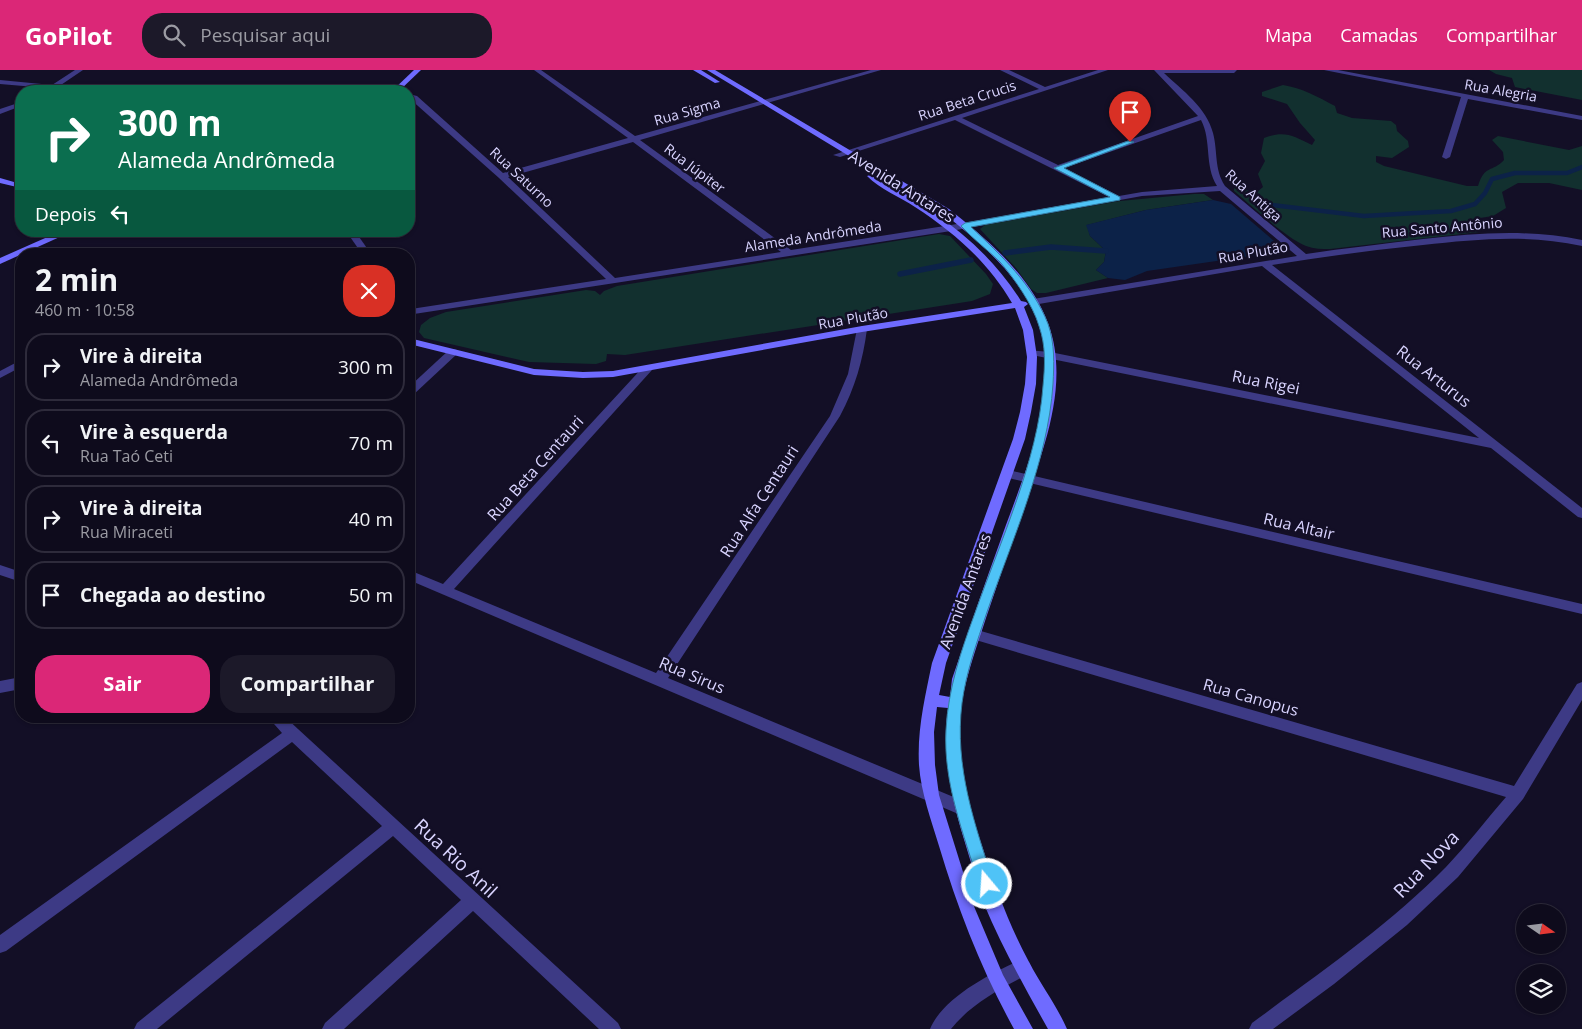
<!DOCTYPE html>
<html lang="pt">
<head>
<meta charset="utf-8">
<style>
	:root { --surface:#0e0b1c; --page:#1c1929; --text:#f1f3f6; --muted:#9b9ba3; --line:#2e2b3b; --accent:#db2777 }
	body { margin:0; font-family:"Open Sans",sans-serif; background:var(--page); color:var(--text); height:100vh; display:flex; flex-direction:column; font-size:19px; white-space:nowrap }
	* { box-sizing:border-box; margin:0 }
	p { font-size:16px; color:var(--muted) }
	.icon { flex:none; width:28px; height:28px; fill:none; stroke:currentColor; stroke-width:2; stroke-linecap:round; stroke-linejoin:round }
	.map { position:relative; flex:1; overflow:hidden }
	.details { position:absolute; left:15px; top:178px; width:400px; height:475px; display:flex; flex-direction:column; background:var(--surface); border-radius:20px; box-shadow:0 1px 4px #0004,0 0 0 1px var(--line) }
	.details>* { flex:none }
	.banner { position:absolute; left:15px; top:15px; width:400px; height:152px; border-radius:20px; box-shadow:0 1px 4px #0004,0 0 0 1px var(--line); background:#0b6e4f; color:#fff; overflow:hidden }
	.needle { width:32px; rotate:104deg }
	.fabs { position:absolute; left:1516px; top:834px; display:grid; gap:10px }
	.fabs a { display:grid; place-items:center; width:50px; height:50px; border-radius:50%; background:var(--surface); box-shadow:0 1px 4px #0004,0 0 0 1px var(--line); font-size:25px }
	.pin { position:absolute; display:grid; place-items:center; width:42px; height:42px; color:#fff; margin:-51px -21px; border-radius:50% 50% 50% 0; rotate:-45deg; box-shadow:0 0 5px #0007 }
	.pin .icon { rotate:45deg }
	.me { position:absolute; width:55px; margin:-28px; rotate:342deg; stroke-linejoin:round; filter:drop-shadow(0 0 4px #0008) }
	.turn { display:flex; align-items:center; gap:18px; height:105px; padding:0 20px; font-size:22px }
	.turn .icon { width:65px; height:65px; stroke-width:2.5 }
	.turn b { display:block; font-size:35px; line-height:42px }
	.then { display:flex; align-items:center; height:48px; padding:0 20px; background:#0003; gap:10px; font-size:19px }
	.round { display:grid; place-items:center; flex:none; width:52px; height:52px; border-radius:20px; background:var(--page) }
	.summary { display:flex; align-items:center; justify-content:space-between; height:85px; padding:0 20px }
	h1 { font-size:30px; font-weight:700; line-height:38px }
	.cta { display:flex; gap:10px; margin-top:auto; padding:10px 20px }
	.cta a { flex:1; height:58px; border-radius:20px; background:var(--accent); color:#fff; font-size:20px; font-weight:700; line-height:58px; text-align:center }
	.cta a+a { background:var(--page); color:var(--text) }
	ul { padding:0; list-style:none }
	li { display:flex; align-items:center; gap:15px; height:68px; margin:0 10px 8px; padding:0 10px; border:2px solid var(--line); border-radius:20px }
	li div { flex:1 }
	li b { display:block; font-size:19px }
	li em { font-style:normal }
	header { display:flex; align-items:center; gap:30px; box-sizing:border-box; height:70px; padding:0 25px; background:var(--accent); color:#fff }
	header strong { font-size:24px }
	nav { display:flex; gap:28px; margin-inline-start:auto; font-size:18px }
	.search { width:350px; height:45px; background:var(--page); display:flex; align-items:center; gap:12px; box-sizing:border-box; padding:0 18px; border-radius:20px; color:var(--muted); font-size:19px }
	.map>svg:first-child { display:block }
	.green { fill:#12302f }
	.water { fill:#0c2248 }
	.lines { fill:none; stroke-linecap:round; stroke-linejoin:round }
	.stream-far1 { stroke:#0c2248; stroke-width:4.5 }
	.stream { stroke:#0c2248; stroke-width:5.5 }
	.street { fill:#3d3a85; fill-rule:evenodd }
	.secondary { fill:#6f6bff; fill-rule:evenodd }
	.route { fill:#4fc3f7; stroke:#337fa1 }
	.labels { text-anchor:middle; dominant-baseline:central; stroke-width:5; stroke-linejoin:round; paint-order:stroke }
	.far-street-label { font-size:14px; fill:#d9d4ff; stroke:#130f26 }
	.street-label { font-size:16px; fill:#d9d4ff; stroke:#130f26 }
	.near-street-label { font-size:19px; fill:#d9d4ff; stroke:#130f26 }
</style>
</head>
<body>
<header>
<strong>GoPilot</strong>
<div class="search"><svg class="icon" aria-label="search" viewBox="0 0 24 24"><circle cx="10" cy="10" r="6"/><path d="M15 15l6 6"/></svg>Pesquisar aqui</div>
<nav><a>Mapa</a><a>Camadas</a><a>Compartilhar</a></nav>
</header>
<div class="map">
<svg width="1582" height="959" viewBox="0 0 1582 959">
	<rect width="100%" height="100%" fill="#130f26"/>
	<g class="green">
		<polygon points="1489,0 1582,0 1582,30 1515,17 1512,8 1496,4"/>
		<path d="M1283,15C1302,18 1318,27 1335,36L1337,43L1352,48L1391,51L1396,55L1397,61L1408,71L1409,77L1392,88L1376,86V92L1384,96L1467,116H1478C1485,94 1492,103 1504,90L1503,82L1492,70L1498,66L1569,80L1582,76V120L1549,113H1518L1502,122L1506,138L1493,146L1473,149L1479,162L1330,179C1322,179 1314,179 1306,176C1286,168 1252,136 1234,121V118L1257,122L1263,117L1258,104L1265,91L1261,83L1264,68C1285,60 1293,66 1312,75L1315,70L1300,53L1287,34L1262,26V22Z"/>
		<polygon points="1194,124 1204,124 1213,130 1146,140 1087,155 1090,166 1106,181 1104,192 1096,200 1108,208 1046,223 1037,223 1031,219 1016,198 980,159 985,155 1120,131"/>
		<polygon points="939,164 950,166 986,204 993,214 990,224 972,231 625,285 607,284 606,291 596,294 529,292 424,268 419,262 421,255 430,248 446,242 586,220 595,221 600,225 604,221 617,216"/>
	</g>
	<polygon class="water" points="1213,130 1231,134 1274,171 1278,179 1272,183 1147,201 1125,210 1108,208 1096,200 1104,192 1106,181 1090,166 1086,155 1146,140"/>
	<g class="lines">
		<polyline class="stream-far1" points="1255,133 1364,146 1451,141 1475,134 1485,123 1492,109 1515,103 1567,103 1582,97"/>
		<g class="stream">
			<polyline points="1005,183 1051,177 1106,181"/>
			<polyline points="900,204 971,190"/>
		</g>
		<g class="street">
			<polygon points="75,0 83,0 52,21 46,21 47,18 0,14 0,10 52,15"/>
			<path d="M534,0H541L635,66L871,0H881L640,70L791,180L951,155L1109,127L955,50L840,87L833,85L1039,19L1000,0H1009L1045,17L1098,0H1108L962,48L1058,95L1198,46L1154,0H1237L1234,3H1164C1182,20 1207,38 1213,63C1218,82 1214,99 1225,116L1306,184C1345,178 1384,174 1423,169C1477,163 1529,159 1582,170V176C1528,164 1477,169 1423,175C1372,180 1322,187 1272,195L1582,438V448L1578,447L1491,378L1027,284V280L1050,282L1479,368L1262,196L1033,235L1028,232L1033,229L1297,186L1220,121L1142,126L951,161L414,244L409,247V240L411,239L606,209L499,108L409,28V24L417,26L503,103L628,68ZM1201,50C1212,71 1204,95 1217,116L1142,122L1119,126L1064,98ZM633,72L781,182L615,208L508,107Z"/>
			<polygon points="1324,0 1338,0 1582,46 1582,50 1468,29 1450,87 1446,89 1442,87 1461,27"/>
			<polygon points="89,14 160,19 164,21 134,21 87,17 87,15"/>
			<polygon points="21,32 21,36 0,44 0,39"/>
			<polygon points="346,161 355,161 371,184 362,184"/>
			<path d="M862,256L867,259C863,290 855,318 840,346L668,608L968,733L970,738L968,743L962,745L956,743L409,510V500L443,514L644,296H652L653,298L652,300L454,519L656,603L830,346L848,304L857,259Z"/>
			<polygon points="453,279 457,280 457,284 413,325 409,326 409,317 449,280"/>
			<polygon points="21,290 21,297 0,308 0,301"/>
			<polygon points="1008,400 1582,534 1582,544 1004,407 1002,404 1004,401"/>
			<polygon points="0,495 21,502 21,512 0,505"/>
			<path d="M974,559L1514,716L1577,614L1582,612V630L1523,729L1458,807L1407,855L1334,914L1273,959H1249L1252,953C1318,904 1388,856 1446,797C1467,775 1486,750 1506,727L969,568L967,564L969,560Z"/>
			<polygon points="21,607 21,619 0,623 0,611"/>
			<polygon points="267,646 284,646 298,659 618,953 621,959 599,959 473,841 344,959 322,959 325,953 461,830 393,766 157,959 134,959 137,953 382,756 292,672 6,881 0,883 0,865 282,663"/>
			<path d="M1023,889L1029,892L1032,898L1029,904C1001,918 971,934 951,959H930C943,927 993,902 1023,889Z"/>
		</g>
		<g class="secondary">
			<polygon points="414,0 421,0 399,21 392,21"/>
			<polygon points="693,0 701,0 720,12 715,13"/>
			<path d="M707,0H715L949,139C988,170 1030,205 1048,253C1071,315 1042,383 1022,441C1010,477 998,513 986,548C974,585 960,622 959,661C959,700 970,739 982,776C995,816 1009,855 1029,892C1041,915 1057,936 1067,959H1048C1025,918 1002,877 984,834C977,815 972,795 966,776C952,731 941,685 948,638L937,637L934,662L935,695L939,725L973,834L1003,905L1033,959H1014C982,901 958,840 939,776C931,749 921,723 919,695C917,660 925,627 932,593L1013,369L1020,342L1025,314L1027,287L1023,260L1015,238L862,262L613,307L583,308L534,305L409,274V268L534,299L583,302L613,301L862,256L1012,233C988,192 955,163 915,137C900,127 880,119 867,106L874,104C933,140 984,172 1021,231L1026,232L1028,234L1024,237L1033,260L1037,287L1036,314L1031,342L1025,369L946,593L939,625L950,627L952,609C968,562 984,516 1001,469C1023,406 1063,321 1038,253C1021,206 981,173 943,143Z"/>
			<polygon points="0,108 21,114 21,118 0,113"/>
			<polygon points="61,161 73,161 0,194 0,188"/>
		</g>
	</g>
	<path class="route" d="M1128,71L1134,72L1064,98L1120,127V130L971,157C1001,185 1033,215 1048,254C1055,274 1054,294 1053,314C1048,391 1012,470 987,542C977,572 966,602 962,633C954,697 975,755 994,814L992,819L987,821L982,819L979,814C964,765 943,713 946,660C948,619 961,581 975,543C1000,472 1038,390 1043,316C1045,295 1046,276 1039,256C1033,235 1014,208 1000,192C988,180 973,169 961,156L965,153L1110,127L1054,98Z"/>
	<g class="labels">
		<g class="far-street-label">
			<text transform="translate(1501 20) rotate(10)">Rua Alegria</text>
			<text transform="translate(967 30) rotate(-18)">Rua Beta Crucis</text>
			<text transform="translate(687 41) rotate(-16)">Rua Sigma</text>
			<text transform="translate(695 98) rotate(37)">Rua Júpiter</text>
			<text transform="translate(522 107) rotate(43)">Rua Saturno</text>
			<text transform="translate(1254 125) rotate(42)">Rua Antiga</text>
			<text transform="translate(1442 157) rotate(-5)">Rua Santo Antônio</text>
			<text transform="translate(813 166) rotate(-9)">Alameda Andrômeda</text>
			<text transform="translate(1253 182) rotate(-10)">Rua Plutão</text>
			<text transform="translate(853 248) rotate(-10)">Rua Plutão</text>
		</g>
		<g class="street-label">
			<text transform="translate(902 116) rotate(32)">Avenida Antares</text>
			<text transform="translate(1434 306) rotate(38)">Rua Arturus</text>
			<text transform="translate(1266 312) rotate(11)">Rua Rigei</text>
			<text transform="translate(535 398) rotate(-48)">Rua Beta Centauri</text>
			<text transform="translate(759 431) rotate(-57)">Rua Alfa Centauri</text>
			<text transform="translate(1299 456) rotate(13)">Rua Altair</text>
			<text transform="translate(965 521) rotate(-70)">Avenida Antares</text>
			<text transform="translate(692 605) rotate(23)">Rua Sirus</text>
			<text transform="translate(1251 627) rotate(16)">Rua Canopus</text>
		</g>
		<g class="near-street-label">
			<text transform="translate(456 788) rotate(43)">Rua Rio Anil</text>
			<text transform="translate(1426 794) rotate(-46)">Rua Nova</text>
		</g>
	</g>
</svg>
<div class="fabs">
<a><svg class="needle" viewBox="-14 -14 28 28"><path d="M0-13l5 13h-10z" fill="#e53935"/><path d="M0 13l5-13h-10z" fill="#9b9ba3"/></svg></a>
<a><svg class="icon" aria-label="layers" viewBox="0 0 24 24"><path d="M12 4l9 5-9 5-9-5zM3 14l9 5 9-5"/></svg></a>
</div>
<div class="pin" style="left:1130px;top:72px;background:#d93025"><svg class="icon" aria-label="arrive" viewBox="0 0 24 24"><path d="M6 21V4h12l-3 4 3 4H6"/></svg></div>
<svg class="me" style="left:987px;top:814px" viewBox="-20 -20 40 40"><circle r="17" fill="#4fc3f7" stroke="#fff" stroke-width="3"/><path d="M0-11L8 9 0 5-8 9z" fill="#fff"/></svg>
<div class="banner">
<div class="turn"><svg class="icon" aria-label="right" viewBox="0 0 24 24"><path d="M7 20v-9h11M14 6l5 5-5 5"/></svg><div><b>300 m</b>Alameda Andrômeda</div></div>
<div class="then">Depois<svg class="icon" aria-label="left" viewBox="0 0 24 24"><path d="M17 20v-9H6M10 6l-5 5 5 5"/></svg></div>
</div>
<section class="details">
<div class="summary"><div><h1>2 min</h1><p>460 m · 10:58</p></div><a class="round" style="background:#d93025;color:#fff"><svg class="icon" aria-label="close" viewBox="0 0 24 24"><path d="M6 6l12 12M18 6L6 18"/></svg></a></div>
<ul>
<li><svg class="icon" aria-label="right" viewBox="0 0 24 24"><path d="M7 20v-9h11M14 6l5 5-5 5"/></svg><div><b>Vire à direita</b><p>Alameda Andrômeda</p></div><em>300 m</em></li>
<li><svg class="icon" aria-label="left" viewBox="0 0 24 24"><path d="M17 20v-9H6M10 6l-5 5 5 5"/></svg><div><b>Vire à esquerda</b><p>Rua Taó Ceti</p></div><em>70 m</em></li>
<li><svg class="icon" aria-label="right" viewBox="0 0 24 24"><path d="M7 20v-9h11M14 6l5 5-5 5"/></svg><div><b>Vire à direita</b><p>Rua Miraceti</p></div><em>40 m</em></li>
<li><svg class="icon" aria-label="arrive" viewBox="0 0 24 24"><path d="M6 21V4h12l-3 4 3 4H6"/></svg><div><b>Chegada ao destino</b></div><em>50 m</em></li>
</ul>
<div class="cta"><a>Sair</a><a>Compartilhar</a></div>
</section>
</div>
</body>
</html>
